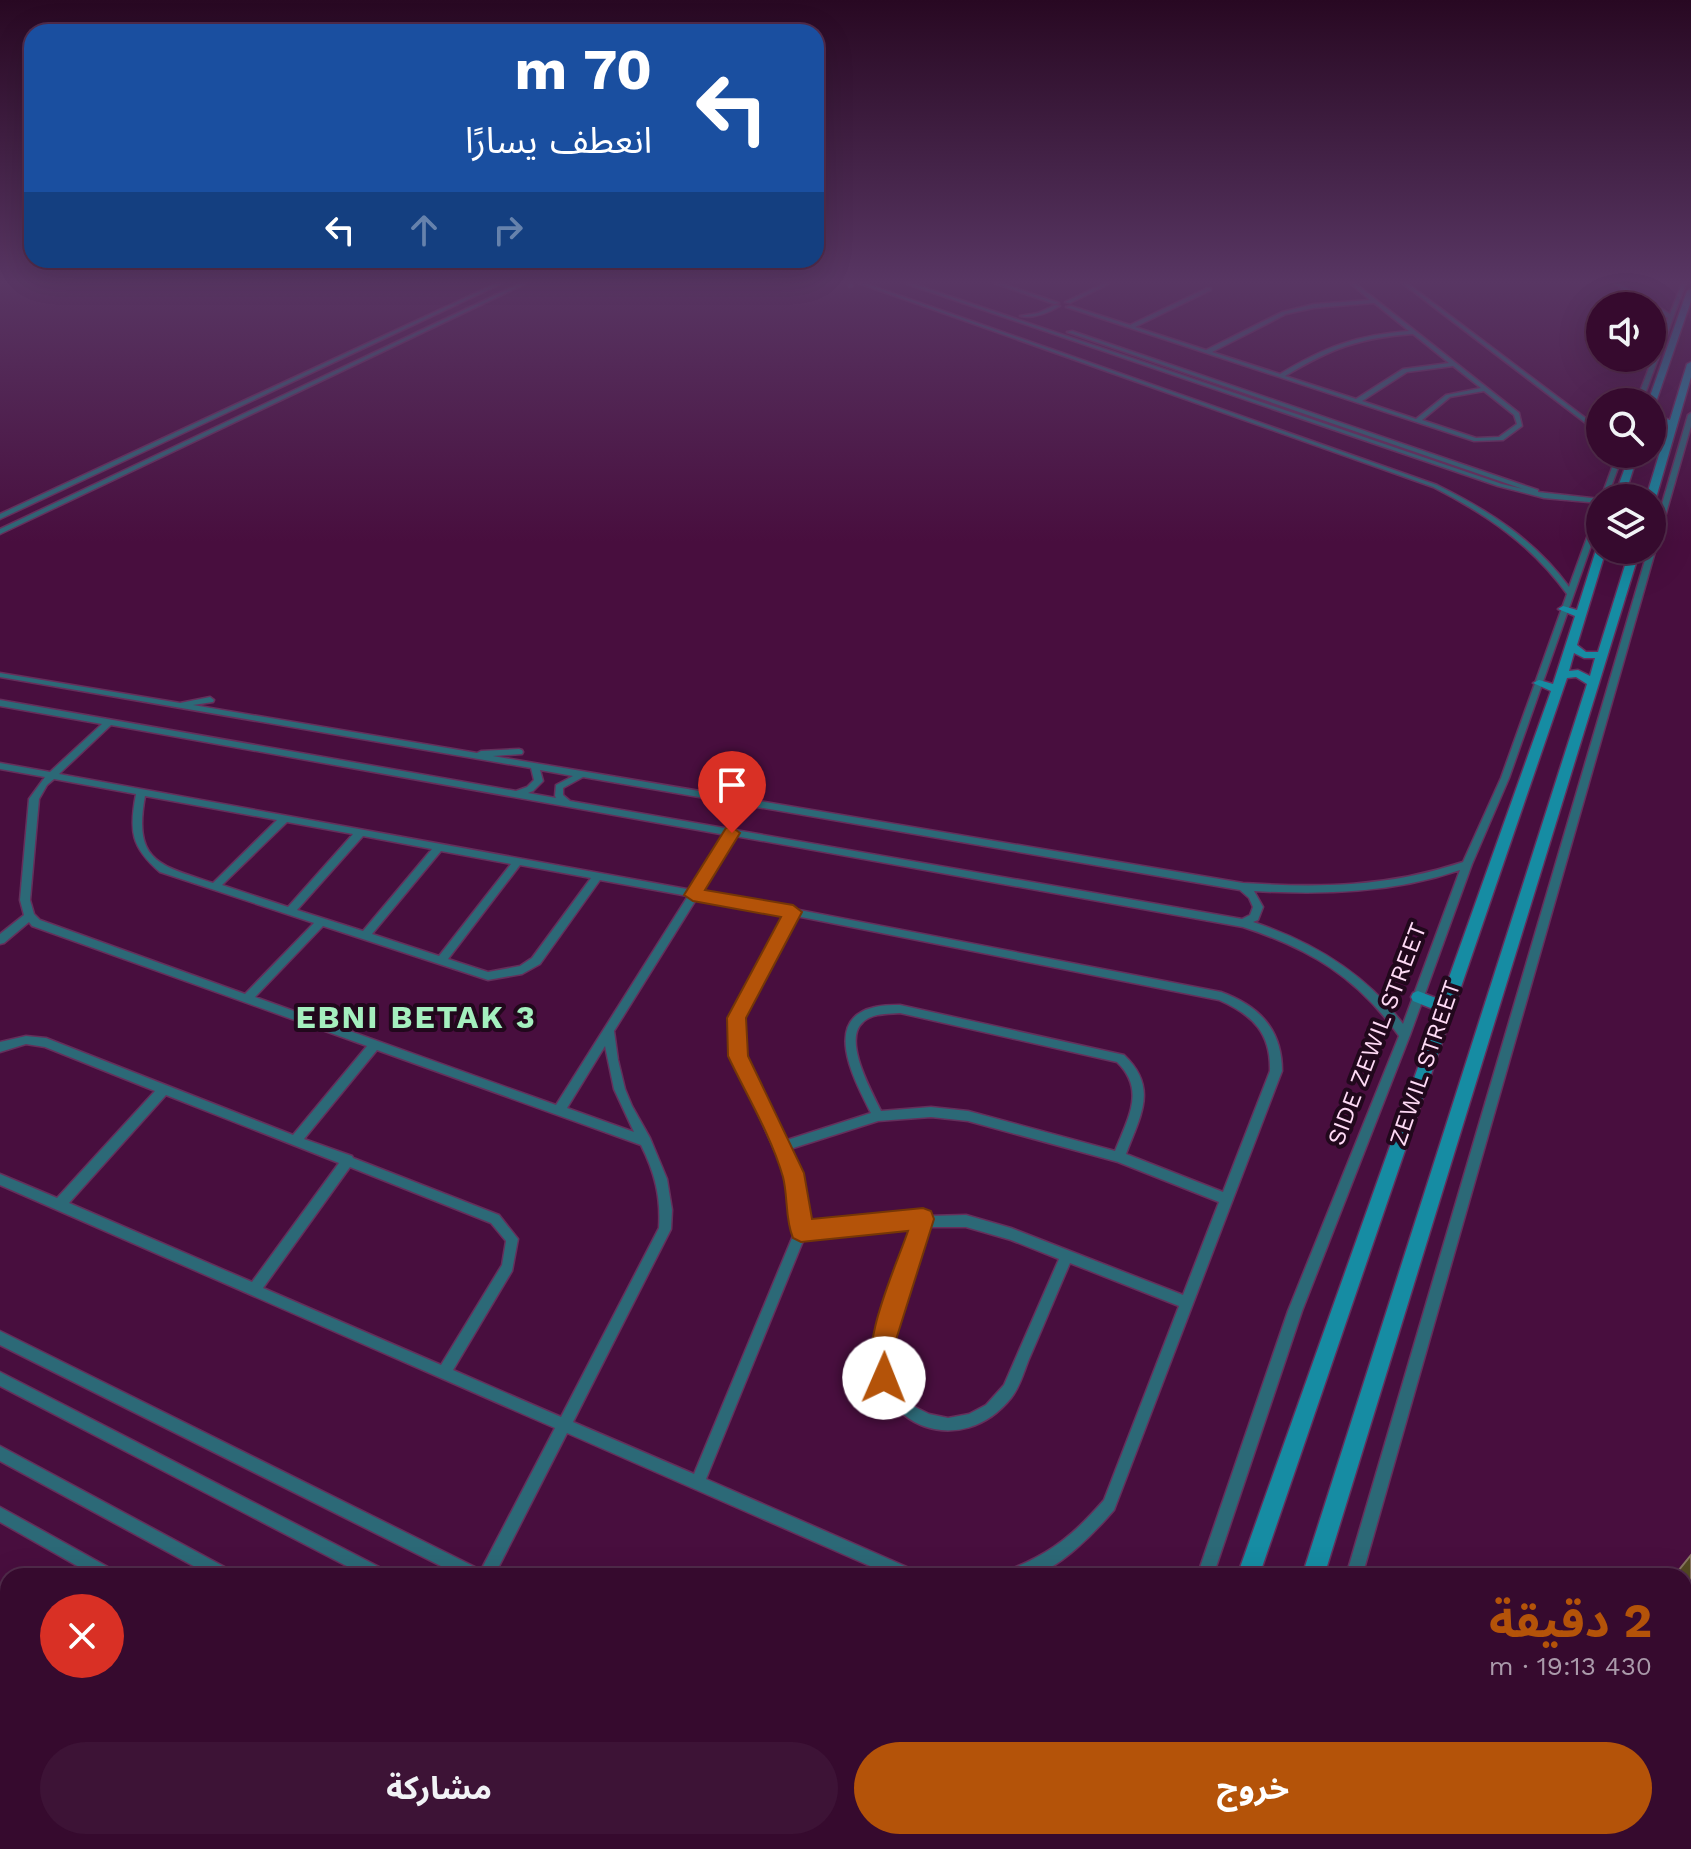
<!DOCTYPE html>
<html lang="ar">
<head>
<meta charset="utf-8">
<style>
	:root { --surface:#360a2e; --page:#3d1336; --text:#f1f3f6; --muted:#aa9aaa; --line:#502b4a; --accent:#b45309 }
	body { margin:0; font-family:"Work Sans","Noto Sans Arabic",sans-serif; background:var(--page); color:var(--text); direction:rtl; height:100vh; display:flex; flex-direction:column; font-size:30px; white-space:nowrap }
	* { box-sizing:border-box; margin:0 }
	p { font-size:26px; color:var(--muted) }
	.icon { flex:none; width:44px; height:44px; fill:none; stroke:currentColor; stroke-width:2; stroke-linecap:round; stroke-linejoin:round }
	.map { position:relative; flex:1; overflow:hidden; direction:ltr }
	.side { position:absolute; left:0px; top:1568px; width:1692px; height:282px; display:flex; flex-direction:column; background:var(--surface); border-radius:24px 24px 0 0; box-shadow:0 8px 32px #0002,0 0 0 2px var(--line); direction:rtl }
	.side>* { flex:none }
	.top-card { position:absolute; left:24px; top:24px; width:800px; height:244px; border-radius:24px; box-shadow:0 8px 32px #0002,0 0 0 2px var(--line); direction:rtl; background:#1a4fa0; color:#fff; overflow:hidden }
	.fabs { position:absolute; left:1586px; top:292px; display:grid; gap:16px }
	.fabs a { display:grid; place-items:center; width:80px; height:80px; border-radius:50%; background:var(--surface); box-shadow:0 8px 32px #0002,0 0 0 2px var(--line); font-size:40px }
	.pin { position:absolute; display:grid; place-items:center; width:68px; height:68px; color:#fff; margin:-82px -34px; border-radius:50% 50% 50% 0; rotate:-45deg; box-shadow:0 0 8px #0007 }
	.pin .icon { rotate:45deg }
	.me { position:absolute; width:88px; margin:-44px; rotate:1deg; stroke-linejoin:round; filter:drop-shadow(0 0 6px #0008) }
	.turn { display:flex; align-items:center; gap:28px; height:168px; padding:0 40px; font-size:36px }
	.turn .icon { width:104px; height:104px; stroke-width:2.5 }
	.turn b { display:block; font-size:56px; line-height:68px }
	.lanes { display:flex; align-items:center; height:76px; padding:0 40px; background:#0003; justify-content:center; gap:40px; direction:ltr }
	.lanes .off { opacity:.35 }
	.round { display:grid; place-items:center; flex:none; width:84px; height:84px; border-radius:42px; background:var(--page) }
	.summary { display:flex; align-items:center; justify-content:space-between; height:136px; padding:0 40px }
	h1 { font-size:48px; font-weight:700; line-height:60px; color:var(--accent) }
	.primary-button { display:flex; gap:16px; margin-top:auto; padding:16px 40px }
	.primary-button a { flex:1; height:92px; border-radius:48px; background:var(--accent); color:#fff; font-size:32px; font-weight:700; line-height:92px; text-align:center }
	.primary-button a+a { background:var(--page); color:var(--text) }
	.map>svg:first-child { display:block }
	.water { fill:#524821; stroke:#867461; stroke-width:2 }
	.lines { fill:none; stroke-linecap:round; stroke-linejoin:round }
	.minor-casing { stroke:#652f5b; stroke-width:3 }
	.secondary-casing { stroke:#652f5b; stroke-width:3 }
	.minor { fill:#2c6977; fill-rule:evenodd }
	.secondary { fill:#168ca3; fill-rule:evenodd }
	.route { fill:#b45309; stroke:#753606; stroke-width:2 }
	.labels { text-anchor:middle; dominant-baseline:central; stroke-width:8; stroke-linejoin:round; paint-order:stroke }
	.street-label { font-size:24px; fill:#fedaf5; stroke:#21081c }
	.district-label { font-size:32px; font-weight:bold; letter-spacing:2px; fill:#a4efbe; stroke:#21081c }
</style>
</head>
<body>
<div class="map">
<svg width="1691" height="1849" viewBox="0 0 1691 1849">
	<rect width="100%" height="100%" fill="#480e3e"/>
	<polygon class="water" points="1691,1555 1691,1730 1684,1721 1684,1576 1674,1576"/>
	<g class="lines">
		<defs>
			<g id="minor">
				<polygon points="497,283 503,283 0,519 0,514"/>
				<polygon points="521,283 527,283 0,534 0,529"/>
				<polygon points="848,283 852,283 853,286 849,287"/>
				<path d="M858,283H864L1437,485C1488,510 1535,540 1569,587L1597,510L1600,508V520L1509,778L1472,864L1410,1035L1302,1311L1213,1576H1197L1288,1311L1399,1036C1357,977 1310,949 1243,927L735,836L701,891L1221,992C1259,1006 1282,1029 1282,1071L1114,1510C1096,1531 1057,1572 1029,1576C1021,1577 1012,1576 1003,1576L1006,1571C1016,1567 1026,1563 1035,1558C1063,1544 1084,1523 1104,1500L1179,1306L1070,1263C1056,1295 1043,1327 1029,1359C1024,1371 1020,1387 1011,1398C962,1459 875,1429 876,1350C876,1338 882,1326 886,1315C895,1286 905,1256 914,1227L869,1228L805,1236L706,1479L916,1571L919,1576H893L567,1433L494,1576H461L0,1345V1331L481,1570L555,1428L0,1185V1174L57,1198L155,1091L45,1047L26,1044L0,1052V1042L26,1036L46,1038L293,1135L367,1046L32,926L29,922L4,943L0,944V934L24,915L20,900L29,799L45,777L0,769V763L50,772L102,724L0,706V700L516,791L527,787L534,780L531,768L0,677V673L180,703L210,697L214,700L213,702L193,705L477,753L481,751L519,749L522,750L523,752L522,754L493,756L1243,883C1321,888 1388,887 1463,862L1501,778L1567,594C1532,545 1486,514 1433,487ZM111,725L726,835L692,890L59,774ZM540,770L573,776L556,785L555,796L556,798L528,793L533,791L543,781ZM583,777L1240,890L1249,898L1253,907L1250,915L1242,919L570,801L563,795V788ZM54,779L136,794C129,831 131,847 160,872L314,923L245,994L40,920L34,914L30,900L39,799L47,785ZM145,796L277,820L213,883C158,865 133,861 145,796ZM287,822L353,834L288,907L222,885ZM363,836L432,849L363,931L297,910ZM441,851L511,864L439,956L372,934ZM520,865L591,878L532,958L520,966L488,972L448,959ZM1460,870L1403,1024C1365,973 1313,942 1253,922L1258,920L1263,907L1254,891C1324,895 1393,893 1460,870ZM600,880L688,896L556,1105L255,997L323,926L488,980L522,974L540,964ZM697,898L787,915L731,1018L732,1056L780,1162L792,1207L795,1231L694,1474L573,1422L671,1229L672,1210L667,1179L650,1138L632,1106L625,1089L618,1060L614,1031ZM796,916L1219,1000C1253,1015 1271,1033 1270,1071L1223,1192L1126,1154C1140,1116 1159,1088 1124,1055L900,1005C892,1005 883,1005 875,1007C820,1019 856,1083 871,1113L784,1141L744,1056L741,1018ZM900,1013L1117,1062C1146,1090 1128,1118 1115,1151L968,1111L931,1107L881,1111C872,1092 842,1040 863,1022C873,1013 888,1014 900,1013ZM605,1046L614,1089L634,1132L567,1108ZM377,1050L641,1145C655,1173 661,1197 659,1228L561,1417L453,1370L512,1271L518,1239L499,1215L353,1158L352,1156L304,1139ZM166,1095L339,1163L252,1282L69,1203ZM931,1117L968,1121L1118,1162L1219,1202L1183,1295L1011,1228L966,1215L928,1216L923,1213L918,1216H869L806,1224L799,1184L787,1150L878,1121ZM350,1167L491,1223L506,1241L502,1265L441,1365L263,1288ZM927,1227H966L1011,1240L1059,1259L1004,1385L986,1405L969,1414L948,1418L929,1414L913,1406L898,1390L891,1372L889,1346Z"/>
				<polygon points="904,283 911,283 1502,484 1523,489 1067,332 1072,331 1538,490 1538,492 1600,499 1600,503 1544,498 1498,486"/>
				<polygon points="994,283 1001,283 1059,303 1054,304"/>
				<polygon points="1105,283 1111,283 1070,303 1065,302"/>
				<path d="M1350,283H1355L1519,413L1522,426L1503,440L1474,441L1066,307L1071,306L1130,325L1207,288H1211V290L1135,327L1206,350L1282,312L1314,304L1370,300ZM1374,303L1409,331C1356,335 1325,347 1280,374L1212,352L1286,314L1314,308ZM1413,334L1449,363L1403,369L1356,399L1285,376C1332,348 1359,338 1413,334ZM1453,366L1481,388L1446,395L1416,419L1362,401L1407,372ZM1484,391L1514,415L1517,424L1499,437L1476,438L1422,420L1450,397Z"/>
				<polygon points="1402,283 1407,283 1600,429 1600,434"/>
				<polygon points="1613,283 1618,283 1670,314 1682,283 1686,283 1642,402 1636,402 1668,318 1652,308 1652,306 1648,306"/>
				<path d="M1055,305L1060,306C1048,313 1034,319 1020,316L1038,313Z"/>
				<polygon points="1691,413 1691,426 1362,1576 1346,1576 1648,550 1652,550 1652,538 1688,415"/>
				<polygon points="1617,454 1623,454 1607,498 1601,498"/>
				<polygon points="0,1372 387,1571 390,1576 366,1576 0,1386"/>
				<polygon points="0,1446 232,1571 235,1576 212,1576 0,1461"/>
				<polygon points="0,1507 115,1571 118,1576 95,1576 0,1522"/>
				<polygon points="578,1842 604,1842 609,1849 583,1849"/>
				<polygon points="697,1842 718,1842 722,1849 701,1849"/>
				<polygon points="805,1842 823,1842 820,1849 802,1849"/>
				<polygon points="1104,1842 1122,1842 1119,1849 1101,1849"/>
				<polygon points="1267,1842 1285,1842 1283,1849 1265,1849"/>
			</g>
			<g id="secondary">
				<polygon points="1691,289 1691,301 1656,402 1652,404 1652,402 1648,402 1687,291"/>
				<polygon points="1691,362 1691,377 1656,498 1652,501 1652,498 1646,498 1668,425 1652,421 1652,415 1670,420 1687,364"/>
				<polygon points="1630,454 1638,454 1624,498 1614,498"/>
				<path d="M1600,547V550H1616L1629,554L1630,550H1640L1324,1576H1302L1587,684L1576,677L1567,678L1259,1576H1237L1438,1011L1413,1001L1411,997L1413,993L1418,991L1441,1000L1551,691L1533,683L1539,680L1553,684L1575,616L1558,609L1563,606L1577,610L1596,550ZM1605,553L1627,559L1598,652H1586L1577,645ZM1574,653L1584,658H1595L1590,676L1578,670L1569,671Z"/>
				<polygon points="1145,1842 1169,1842 1167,1849 1143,1849"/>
				<polygon points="1219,1842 1243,1842 1240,1849 1216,1849"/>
			</g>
		</defs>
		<use href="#minor" class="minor-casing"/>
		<use href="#secondary" class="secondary-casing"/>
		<use href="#minor" class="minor"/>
		<use href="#secondary" class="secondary"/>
	</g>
	<linearGradient id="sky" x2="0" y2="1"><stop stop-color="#280822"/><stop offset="0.52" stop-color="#583663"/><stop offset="1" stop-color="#583663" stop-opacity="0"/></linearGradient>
	<rect width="1691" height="542" fill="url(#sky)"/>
	<path class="route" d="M732,827L740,833L705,890L793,905L802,912L746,1018L748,1056L804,1173L812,1219L923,1208L931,1211L934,1219L894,1346L896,1378L893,1387L884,1391L875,1387C858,1346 894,1272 908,1231L801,1242L793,1238C785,1220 788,1196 783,1177C771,1135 746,1094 728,1056L727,1018L781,917L693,901L684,895L726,828Z"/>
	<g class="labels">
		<g class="street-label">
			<text transform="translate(1377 1034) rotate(-69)">SIDE ZEWIL STREET</text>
			<text transform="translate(1425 1063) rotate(-71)">ZEWIL STREET</text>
		</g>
		<g class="district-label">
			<text x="416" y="1017">EBNI BETAK 3</text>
		</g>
	</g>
</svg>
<div class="fabs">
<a><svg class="icon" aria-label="sound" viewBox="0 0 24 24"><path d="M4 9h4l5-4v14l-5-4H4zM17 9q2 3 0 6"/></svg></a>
<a><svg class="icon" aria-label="search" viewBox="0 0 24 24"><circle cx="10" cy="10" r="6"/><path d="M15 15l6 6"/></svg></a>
<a><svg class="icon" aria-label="layers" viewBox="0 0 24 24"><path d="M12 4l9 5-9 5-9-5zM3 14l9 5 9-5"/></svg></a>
</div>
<div class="pin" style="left:732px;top:833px;background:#d93025"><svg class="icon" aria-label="arrive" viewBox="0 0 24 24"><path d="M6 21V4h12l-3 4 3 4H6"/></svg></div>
<svg class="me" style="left:884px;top:1378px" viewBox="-20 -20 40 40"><circle r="19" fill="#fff"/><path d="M0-13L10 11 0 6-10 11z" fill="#b45309"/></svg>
<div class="top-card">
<div class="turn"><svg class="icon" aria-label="left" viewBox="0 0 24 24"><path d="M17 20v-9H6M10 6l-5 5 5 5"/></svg><div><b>70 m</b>انعطف يسارًا</div></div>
<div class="lanes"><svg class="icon" aria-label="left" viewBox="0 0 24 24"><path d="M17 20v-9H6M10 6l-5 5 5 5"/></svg><svg class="icon off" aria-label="ahead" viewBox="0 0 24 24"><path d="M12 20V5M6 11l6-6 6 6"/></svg><svg class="icon off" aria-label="right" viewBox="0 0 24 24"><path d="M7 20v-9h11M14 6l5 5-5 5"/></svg></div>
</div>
<section class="side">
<div class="summary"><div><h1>2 دقيقة</h1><p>430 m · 19:13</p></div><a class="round" style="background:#d93025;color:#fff"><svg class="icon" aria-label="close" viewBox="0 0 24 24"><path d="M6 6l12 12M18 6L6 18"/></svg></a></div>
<div class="primary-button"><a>خروج</a><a>مشاركة</a></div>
</section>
</div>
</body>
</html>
